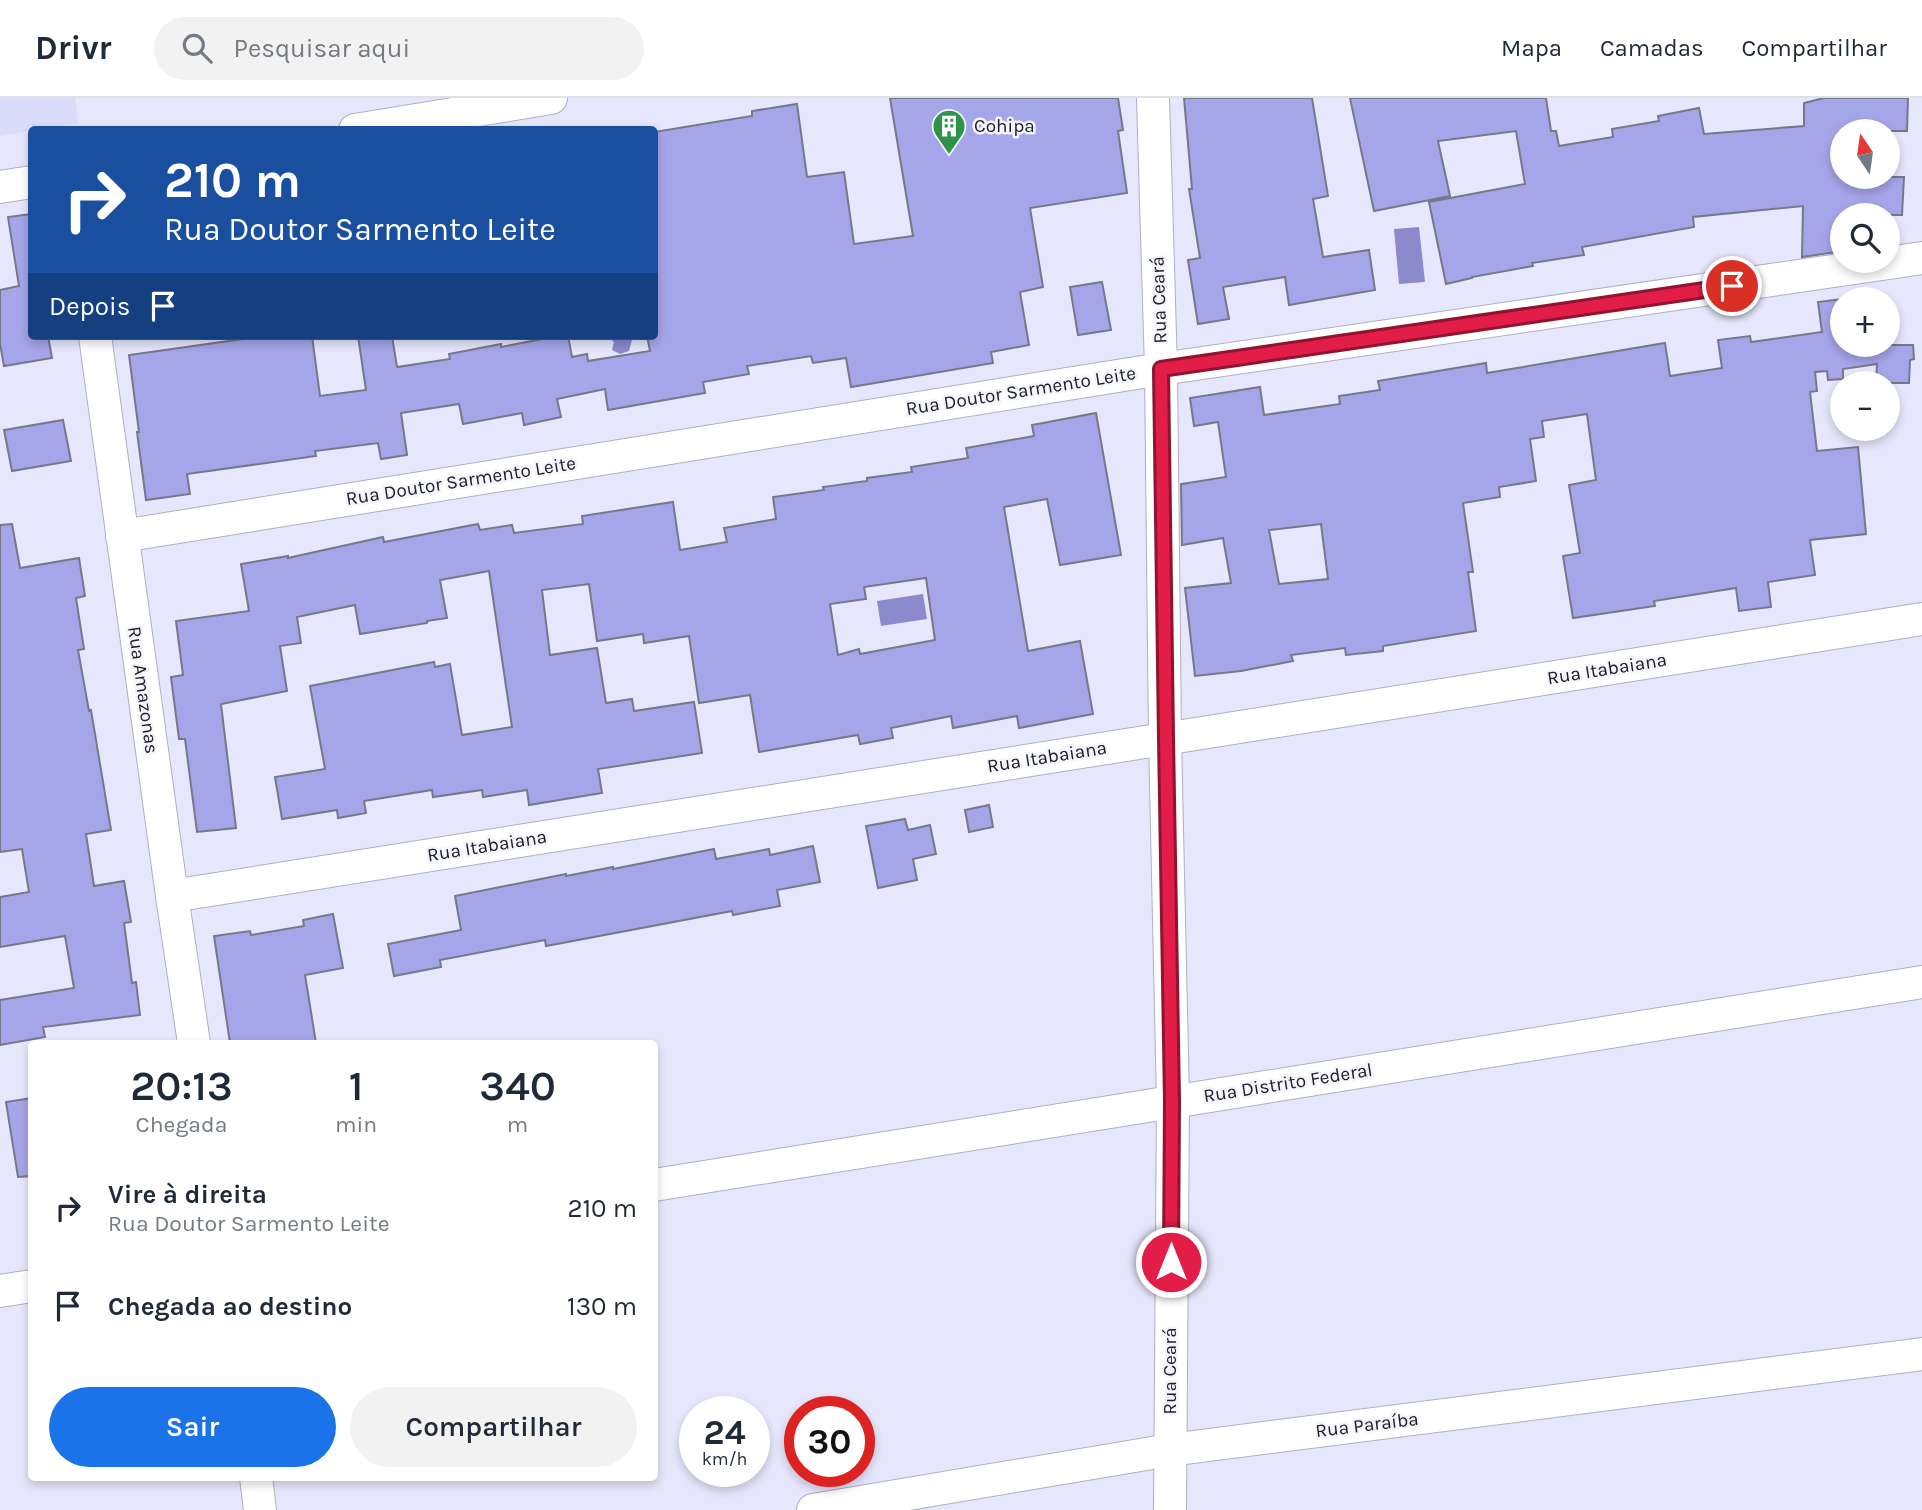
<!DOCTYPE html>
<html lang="pt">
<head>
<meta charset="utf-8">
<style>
	:root { --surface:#fff; --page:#f2f2f3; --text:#1f2937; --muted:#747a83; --line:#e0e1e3; --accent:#1a73e8 }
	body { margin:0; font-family:Karla,sans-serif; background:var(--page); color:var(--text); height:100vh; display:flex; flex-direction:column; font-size:26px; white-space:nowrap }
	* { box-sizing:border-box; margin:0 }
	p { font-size:23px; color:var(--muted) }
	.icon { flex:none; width:38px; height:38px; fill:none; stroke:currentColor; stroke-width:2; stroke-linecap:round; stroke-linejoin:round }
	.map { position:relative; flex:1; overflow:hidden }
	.drawer { position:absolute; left:28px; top:942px; width:630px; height:441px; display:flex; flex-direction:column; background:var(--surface); border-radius:7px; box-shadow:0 4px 10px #0003 }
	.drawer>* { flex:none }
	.guide { position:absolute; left:28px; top:28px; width:630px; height:214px; border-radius:7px; box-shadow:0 4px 10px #0003; background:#1a4fa0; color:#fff; overflow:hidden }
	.needle { width:46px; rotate:347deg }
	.controls { position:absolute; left:1830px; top:21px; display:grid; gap:14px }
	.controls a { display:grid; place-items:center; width:70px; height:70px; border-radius:50%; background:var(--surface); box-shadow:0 4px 10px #0003; font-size:35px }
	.speed { position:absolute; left:679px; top:1298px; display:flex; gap:14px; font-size:35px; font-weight:700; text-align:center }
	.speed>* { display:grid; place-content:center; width:91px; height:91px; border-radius:50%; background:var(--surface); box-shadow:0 4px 10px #0003; line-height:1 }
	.speed small { font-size:18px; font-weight:400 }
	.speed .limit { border:10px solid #d22; background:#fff; color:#111 }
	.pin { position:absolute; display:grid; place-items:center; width:60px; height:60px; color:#fff; margin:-30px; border:4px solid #fff; border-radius:50%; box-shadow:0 2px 7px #0007 }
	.me { position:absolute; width:77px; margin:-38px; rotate:0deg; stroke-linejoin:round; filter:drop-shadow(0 0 5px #0008) }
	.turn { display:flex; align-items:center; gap:24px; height:147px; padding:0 21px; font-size:32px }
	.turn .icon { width:91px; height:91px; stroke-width:2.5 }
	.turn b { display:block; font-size:49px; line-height:60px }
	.then { display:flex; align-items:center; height:66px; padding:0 21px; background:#0003; gap:14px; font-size:26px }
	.eta { display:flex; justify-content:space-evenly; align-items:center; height:119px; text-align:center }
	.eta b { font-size:42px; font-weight:600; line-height:49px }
	.button { display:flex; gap:14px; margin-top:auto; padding:14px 21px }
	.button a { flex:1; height:80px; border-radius:42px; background:var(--accent); color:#fff; font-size:28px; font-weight:600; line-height:80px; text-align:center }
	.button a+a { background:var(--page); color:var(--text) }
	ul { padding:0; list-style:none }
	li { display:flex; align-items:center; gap:21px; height:98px; padding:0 21px }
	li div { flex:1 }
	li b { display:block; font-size:26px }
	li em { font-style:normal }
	header { display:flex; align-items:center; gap:42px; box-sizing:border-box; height:98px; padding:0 35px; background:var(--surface); border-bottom:2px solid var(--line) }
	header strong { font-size:33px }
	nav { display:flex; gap:38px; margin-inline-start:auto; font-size:24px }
	.search { width:490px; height:63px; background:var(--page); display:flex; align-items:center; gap:18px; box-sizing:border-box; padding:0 24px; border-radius:38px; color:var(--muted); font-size:26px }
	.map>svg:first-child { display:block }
	.built { fill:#dbdcf9 }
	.water { fill:#8b8acd }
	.building { fill:#a5a5e9; stroke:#77778a; stroke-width:2; fill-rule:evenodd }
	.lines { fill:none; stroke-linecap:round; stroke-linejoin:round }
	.minor-casing { stroke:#aeafc3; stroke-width:34 }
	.minor { stroke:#fff; stroke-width:32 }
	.route-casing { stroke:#92132f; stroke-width:18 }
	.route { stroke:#e11d48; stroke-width:12 }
	.labels { text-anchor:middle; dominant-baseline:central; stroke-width:5; stroke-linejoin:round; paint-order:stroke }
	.poi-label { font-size:19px; fill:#202028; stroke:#f5f5fe; text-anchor:start }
	.street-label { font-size:19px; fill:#202028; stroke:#f5f5fe }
</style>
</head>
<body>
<header>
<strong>Drivr</strong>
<div class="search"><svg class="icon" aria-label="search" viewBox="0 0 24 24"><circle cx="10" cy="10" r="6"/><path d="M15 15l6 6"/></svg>Pesquisar aqui</div>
<nav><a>Mapa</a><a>Camadas</a><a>Compartilhar</a></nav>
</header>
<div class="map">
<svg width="1922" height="1412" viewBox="0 0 1922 1412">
	<rect width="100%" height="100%" fill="#e6e7fc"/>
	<polygon class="built" points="0,0 75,0 79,25 32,32 31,33 0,38"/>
	<g class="water">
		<polygon points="1419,129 1425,184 1399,186 1394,131"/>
		<polygon points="607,238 633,238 629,253 620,256 612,252 614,244"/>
		<polygon points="923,496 927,521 881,528 877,503"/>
	</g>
	<g class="building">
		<polygon points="890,0 1118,0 1123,32 1118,33 1127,95 1030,110 1043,189 1020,194 1029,247 991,254 993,265 851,289 846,260 813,265 811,258 747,268 749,276 703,284 705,295 608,312 605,291 557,301 561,319 524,327 522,315 463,326 459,306 401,315 407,357 381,361 378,345 315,353 316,358 187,376 190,396 146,402 137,334 139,334 129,257 264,238 312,238 320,298 366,292 358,238 392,238 397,269 450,261 449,256 501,246 501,249 557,238 568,238 572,259 587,256 588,263 650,253 647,238 654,238 654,34 752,18 752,13 797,6 807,79 844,74 854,146 913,138"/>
		<polygon points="1184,0 1312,0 1328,98 1313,101 1323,159 1369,152 1375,192 1289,207 1285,179 1223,189 1229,221 1198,226 1188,162 1200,160 1189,91 1192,91"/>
		<polygon points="1350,0 1546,0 1551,33 1556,33 1559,48 1613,39 1612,31 1659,23 1658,18 1699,10 1704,36 1804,28 1804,5 1824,0 1908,0 1907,33 1843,33 1843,79 1904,79 1902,117 1843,117 1843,153 1802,159 1803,108 1693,119 1694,129 1582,149 1584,157 1532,165 1533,168 1472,179 1472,180 1446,186 1429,104 1525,86 1516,33 1438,43 1450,98 1374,113"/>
		<polygon points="32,116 32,238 48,238 52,260 4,268 0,246 0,192 19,188 8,119"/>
		<polygon points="1102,184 1111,232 1078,237 1070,189"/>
		<path d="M1843,201V247H1913L1914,261L1910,262L1909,285H1876L1877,266L1843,271V281L1828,282L1827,273L1815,274L1817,293L1810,294L1817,353L1858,349L1866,436L1810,442L1815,477L1768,484L1771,509L1739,513L1736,490L1654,503L1655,508L1573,520L1563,458L1580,455L1569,387L1596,382L1587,316L1542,323L1544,339L1530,341L1536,383L1499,389L1500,399L1463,405L1473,474H1468L1476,533L1383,548V553L1346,557L1345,550L1291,557L1293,563L1241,573L1195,578L1185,490L1231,485L1223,440L1182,447L1181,386L1226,379L1218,324L1194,328L1190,300L1260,289L1264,317L1340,306L1339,298L1380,292L1378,283L1486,265L1487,275L1665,245L1670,278L1722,270L1718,242L1750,238L1751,244L1822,234L1818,204ZM1321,426L1328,481L1279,486L1269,432Z"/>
		<path d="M1096,315L1121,457L1060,467L1047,401L1004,409L1028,553L1080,543L1093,616L1019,630L1017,618L953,630L951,618L891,630L893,640L860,646L858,637L759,654L750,597L699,605L689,538L644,545L643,536L597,543L589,486L542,492L550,557L597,550L606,605L632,601L634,613L694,604L702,655L598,671L602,695L529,707L527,692L483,699L482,692L433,699L432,692L364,703L366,715L338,720L337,712L282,721L275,679L325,671L310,588L434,564L435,569L450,566L462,637L512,629L489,473L440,482L447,520L427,523V525L360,536L355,507L297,519L301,545L280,548L287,593L221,606L236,730L197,734L185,641H179L171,579L183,577L176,523L249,513L241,466L288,458V460L383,439L384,444L478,426L480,432L512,427L514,435L583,426L582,418L673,404L680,452L727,444L724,430L776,421L773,399L824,392L823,389L867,383V380L912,374L911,369L968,360L966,350L1034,338L1032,327ZM926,480L935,542L860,556L859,551L838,557L830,506L866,501L864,489Z"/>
		<polygon points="63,322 71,363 12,373 4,332"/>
		<polygon points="12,426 20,470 79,460 85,498 76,500 84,551 78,552 89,613 91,612 111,732 86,736 94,788 124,783 131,824 124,825 132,885 136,884 140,917 43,929 45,939 0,947 0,902 74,890 65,838 0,849 0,799 29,794 22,751 0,754 0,427"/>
		<polygon points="989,707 993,729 969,734 965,712"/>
		<polygon points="905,721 908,732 930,727 936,756 913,761 917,782 878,790 866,728"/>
		<polygon points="813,748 820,784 777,792 780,808 733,817 732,813 546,848 545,842 440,862 441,869 394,878 388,846 461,832 455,798 566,776 566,778 613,769 613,771 714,751 716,761 769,751 770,757"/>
		<polygon points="333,816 343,870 305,877 316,945 230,945 214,838 250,833 251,837 304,828 303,822"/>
		<polygon points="32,1000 32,1078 18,1079 6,1004"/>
	</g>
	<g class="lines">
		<defs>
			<g id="minor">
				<polyline points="1153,0 1161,271 1165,640 1173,1003 1170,1412"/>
				<polyline points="355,32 551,0"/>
				<polyline points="0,89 32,84"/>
				<polyline points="95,238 172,798 194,945"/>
				<polyline points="122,438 1161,271 1922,160"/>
				<polyline points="172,798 1922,521"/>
				<polyline points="654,1087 1922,884"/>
				<polyline points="0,1193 32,1188"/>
				<polyline points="256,1379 260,1412"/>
				<polyline points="813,1412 1170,1352 1922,1256"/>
			</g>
		</defs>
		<use href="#minor" class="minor-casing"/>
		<use href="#minor" class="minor"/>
	</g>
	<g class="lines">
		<defs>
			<polyline id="route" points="1171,1164 1172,1003 1166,640 1161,271 1732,188"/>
		</defs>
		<use href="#route" class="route-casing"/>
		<use href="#route" class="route"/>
	</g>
	<defs>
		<symbol id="building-pin" viewBox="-11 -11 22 30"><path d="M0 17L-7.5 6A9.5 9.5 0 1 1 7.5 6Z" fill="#2e9349" stroke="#f5f5fe"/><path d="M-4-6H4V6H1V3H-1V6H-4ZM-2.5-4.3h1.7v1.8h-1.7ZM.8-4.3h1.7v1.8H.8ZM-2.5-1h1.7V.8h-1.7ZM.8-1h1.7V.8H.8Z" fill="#fff"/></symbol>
	</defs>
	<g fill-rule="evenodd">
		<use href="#building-pin" x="930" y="9" width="38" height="52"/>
	</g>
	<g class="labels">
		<g class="poi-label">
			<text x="974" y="28">Cohipa</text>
		</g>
		<g class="street-label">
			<text transform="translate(1159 202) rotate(-92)">Rua Ceará</text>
			<text transform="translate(1021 293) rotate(-9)">Rua Doutor Sarmento Leite</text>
			<text transform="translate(461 383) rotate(-9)">Rua Doutor Sarmento Leite</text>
			<text transform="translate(1607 571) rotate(-9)">Rua Itabaiana</text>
			<text transform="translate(143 592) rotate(82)">Rua Amazonas</text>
			<text transform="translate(1047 659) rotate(-9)">Rua Itabaiana</text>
			<text transform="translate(487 748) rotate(-9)">Rua Itabaiana</text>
			<text transform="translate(1288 985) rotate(-9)">Rua Distrito Federal</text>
			<text transform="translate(1170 1273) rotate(-90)">Rua Ceará</text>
			<text transform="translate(1367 1327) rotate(-7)">Rua Paraíba</text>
		</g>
	</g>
</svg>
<div class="controls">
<a><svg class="needle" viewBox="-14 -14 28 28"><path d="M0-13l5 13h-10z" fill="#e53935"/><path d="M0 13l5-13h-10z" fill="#747a83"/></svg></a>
<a><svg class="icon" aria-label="search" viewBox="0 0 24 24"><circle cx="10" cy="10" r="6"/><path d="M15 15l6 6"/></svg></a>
<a>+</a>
<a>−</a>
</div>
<div class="speed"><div>24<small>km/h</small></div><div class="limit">30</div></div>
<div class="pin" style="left:1732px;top:188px;background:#d93025"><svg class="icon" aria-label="arrive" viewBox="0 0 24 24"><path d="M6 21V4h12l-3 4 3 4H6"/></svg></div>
<svg class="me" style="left:1171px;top:1164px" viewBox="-20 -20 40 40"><circle r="17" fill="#e11d48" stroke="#fff" stroke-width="3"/><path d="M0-11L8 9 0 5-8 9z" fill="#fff"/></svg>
<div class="guide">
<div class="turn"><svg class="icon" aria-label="right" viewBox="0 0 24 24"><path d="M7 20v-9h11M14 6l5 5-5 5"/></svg><div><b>210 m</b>Rua Doutor Sarmento Leite</div></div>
<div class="then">Depois<svg class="icon" aria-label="arrive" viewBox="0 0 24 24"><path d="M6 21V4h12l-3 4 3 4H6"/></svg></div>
</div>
<section class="drawer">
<div class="eta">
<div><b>20:13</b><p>Chegada</p></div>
<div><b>1</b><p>min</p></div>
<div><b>340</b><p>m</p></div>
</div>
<ul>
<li><svg class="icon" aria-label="right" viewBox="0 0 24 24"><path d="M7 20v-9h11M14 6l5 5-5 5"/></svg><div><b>Vire à direita</b><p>Rua Doutor Sarmento Leite</p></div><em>210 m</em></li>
<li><svg class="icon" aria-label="arrive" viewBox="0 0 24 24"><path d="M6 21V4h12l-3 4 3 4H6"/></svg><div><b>Chegada ao destino</b></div><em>130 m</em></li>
</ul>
<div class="button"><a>Sair</a><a>Compartilhar</a></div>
</section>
</div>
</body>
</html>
